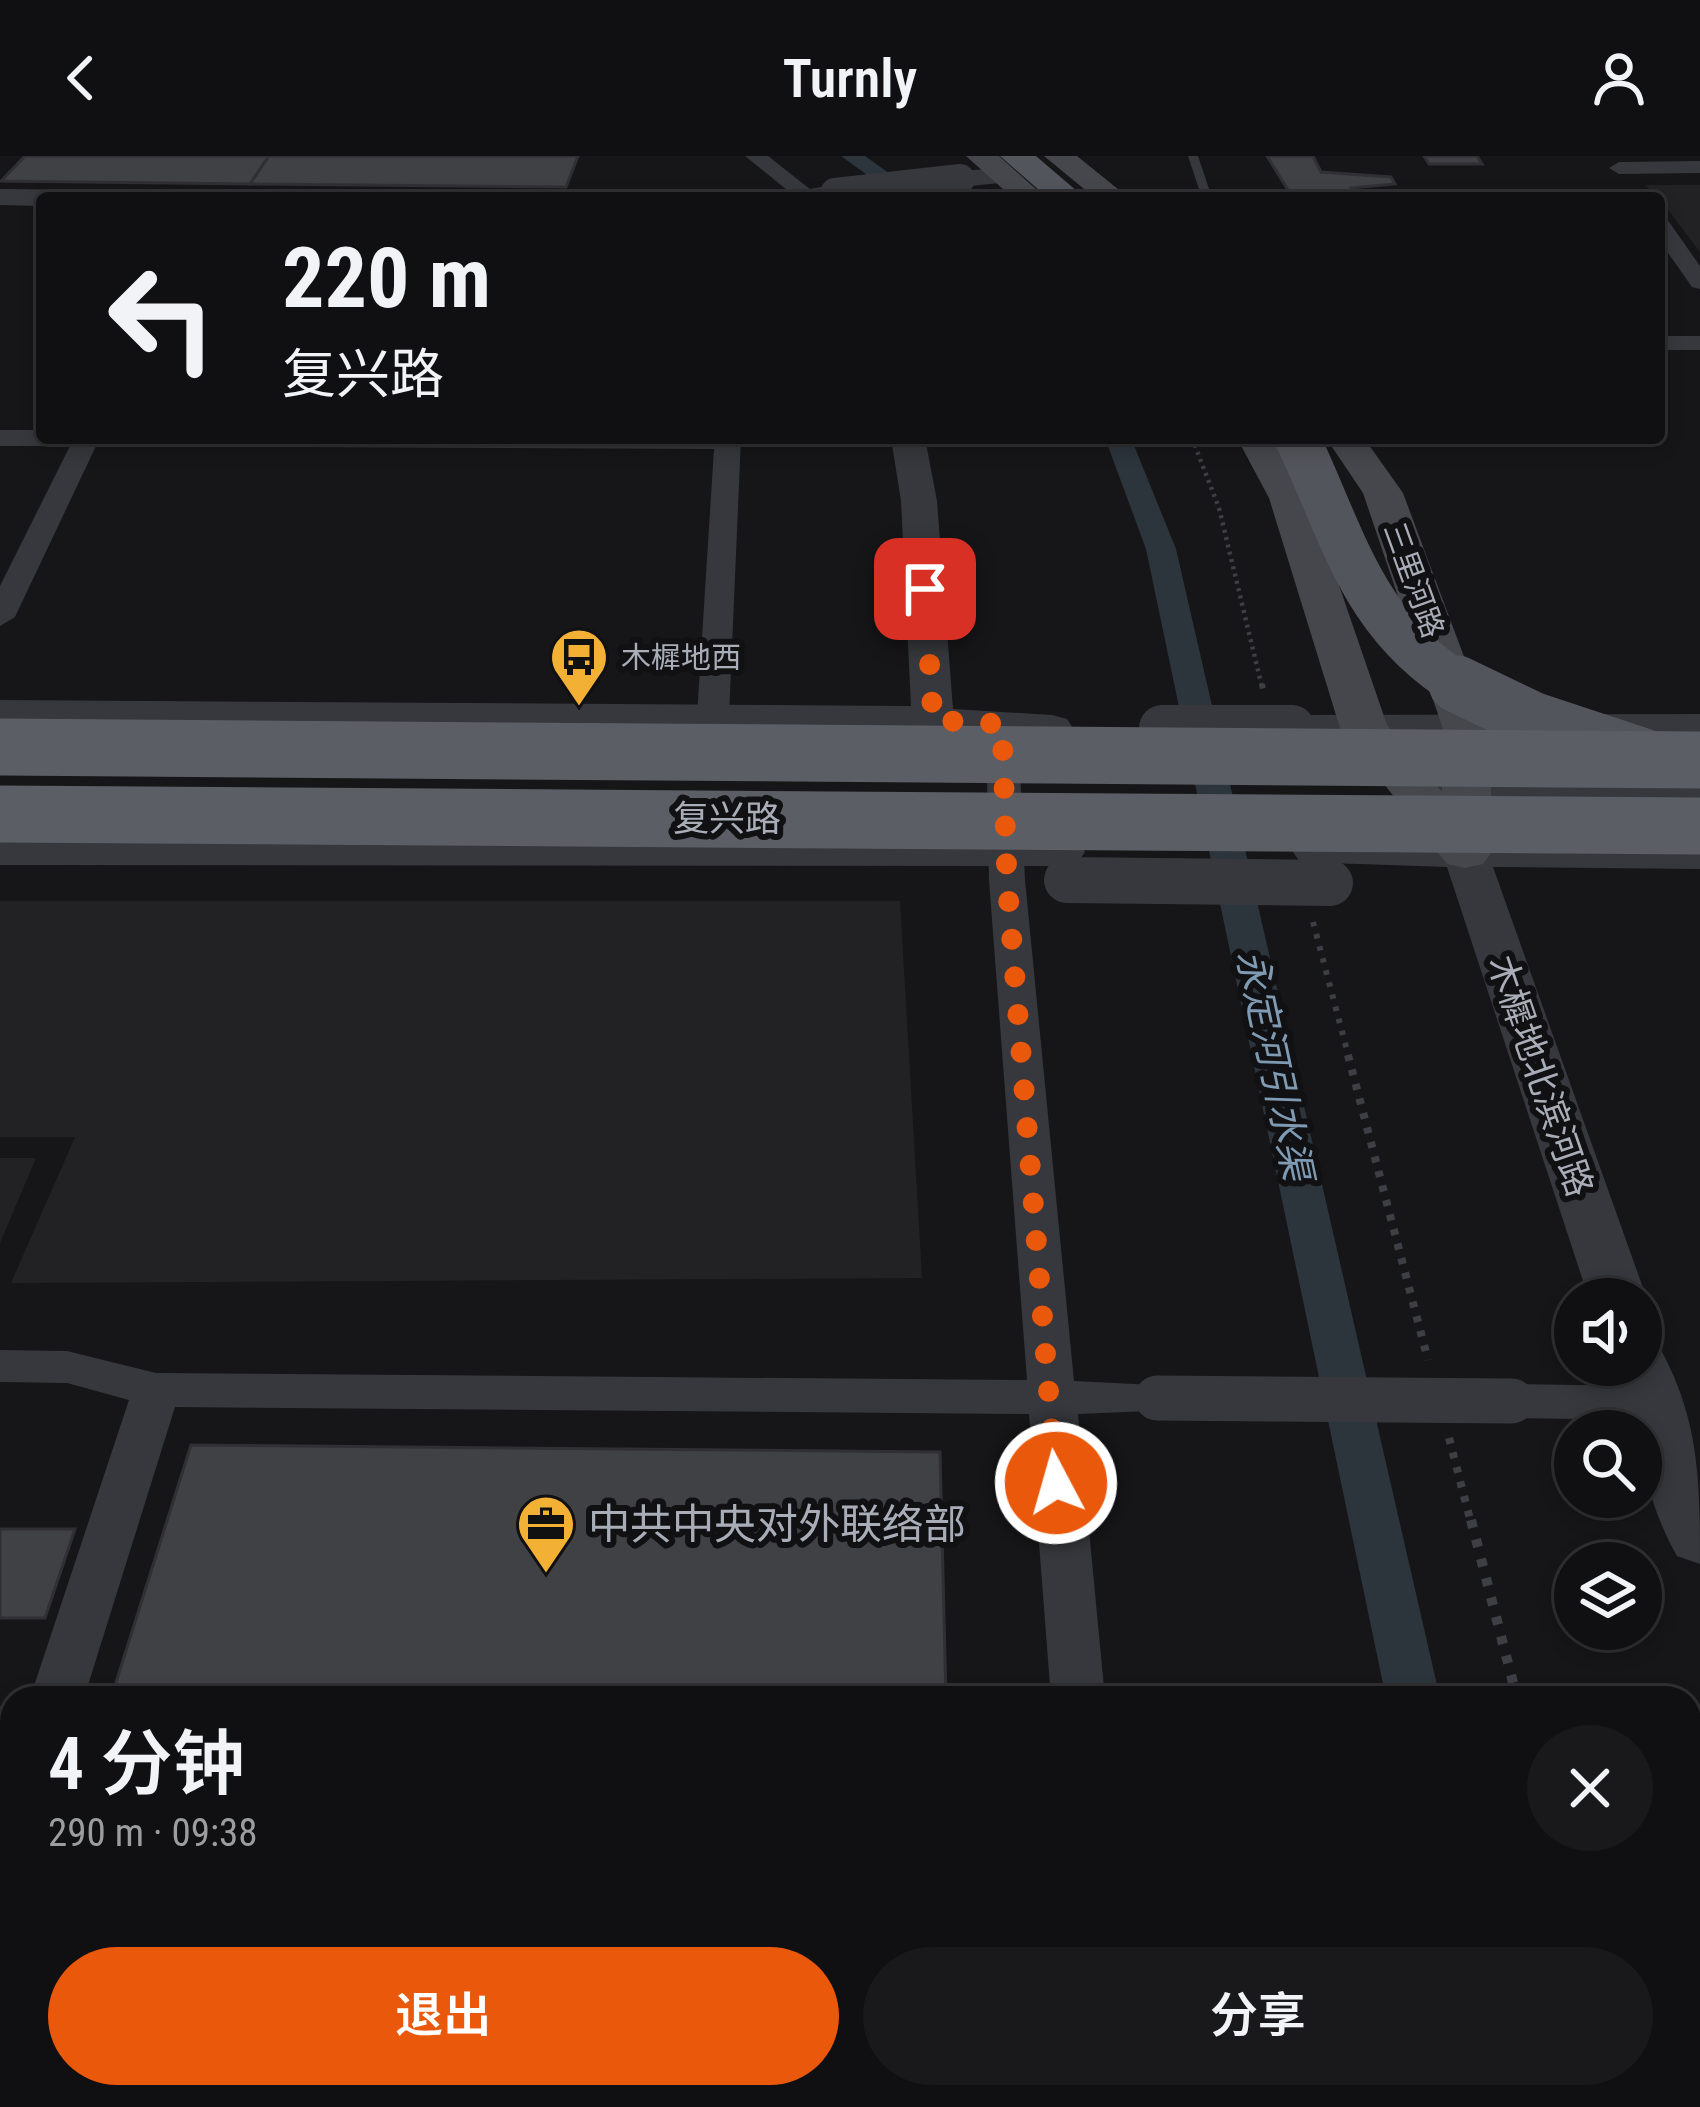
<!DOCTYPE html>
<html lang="zh">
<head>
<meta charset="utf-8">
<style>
	:root { --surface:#101012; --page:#19191b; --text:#f1f3f6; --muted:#9c9d9f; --line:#303032; --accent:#ea580c }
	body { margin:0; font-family:"Roboto Condensed","Noto Sans SC",sans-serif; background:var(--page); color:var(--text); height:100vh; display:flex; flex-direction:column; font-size:45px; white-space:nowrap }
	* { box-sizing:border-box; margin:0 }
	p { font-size:39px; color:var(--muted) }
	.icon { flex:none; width:66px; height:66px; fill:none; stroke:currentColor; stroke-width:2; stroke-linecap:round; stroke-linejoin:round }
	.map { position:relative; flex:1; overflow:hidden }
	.drawer { position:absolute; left:0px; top:1530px; width:1701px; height:423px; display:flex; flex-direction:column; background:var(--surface); border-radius:36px 36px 0 0; box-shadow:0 6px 18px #0003,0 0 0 3px var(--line) }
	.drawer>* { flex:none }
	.banner { position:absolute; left:36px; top:36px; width:1629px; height:252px; border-radius:12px; box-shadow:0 6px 18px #0003,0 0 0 3px var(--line); background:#101012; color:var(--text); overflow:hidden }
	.buttons { position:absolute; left:1554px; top:1122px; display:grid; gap:24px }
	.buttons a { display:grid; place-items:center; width:108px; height:108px; border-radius:50%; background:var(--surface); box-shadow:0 6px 18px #0003,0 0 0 3px var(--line); font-size:60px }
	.pin { position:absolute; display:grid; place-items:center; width:102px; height:102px; color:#fff; margin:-51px; border-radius:24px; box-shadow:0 6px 18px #0006 }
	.me { position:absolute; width:132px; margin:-66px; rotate:354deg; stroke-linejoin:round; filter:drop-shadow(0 0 9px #0008) }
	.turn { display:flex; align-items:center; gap:42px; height:252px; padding:0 48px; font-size:54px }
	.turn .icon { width:156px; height:156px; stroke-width:2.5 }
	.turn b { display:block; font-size:84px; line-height:102px }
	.round { display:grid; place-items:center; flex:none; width:126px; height:126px; border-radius:63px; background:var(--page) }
	.overview { display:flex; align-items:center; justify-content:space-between; height:204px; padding:0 48px }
	h1 { font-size:72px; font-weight:600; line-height:90px }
	.button { display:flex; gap:24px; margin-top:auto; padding:24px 48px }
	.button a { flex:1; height:138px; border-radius:72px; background:var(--accent); color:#fff; font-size:48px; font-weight:600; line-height:138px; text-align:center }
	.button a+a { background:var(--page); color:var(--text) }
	header { display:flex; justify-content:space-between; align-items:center; height:156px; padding:0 48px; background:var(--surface); font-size:54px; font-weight:600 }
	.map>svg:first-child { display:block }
	.built { fill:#222225 }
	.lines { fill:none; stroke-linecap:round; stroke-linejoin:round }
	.canal { fill:#2c353c; fill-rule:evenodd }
	.building { fill:#404145; stroke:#303034; stroke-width:3 }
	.path-far3 { stroke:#3d3f44; stroke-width:4.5; stroke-dasharray:3 4.5; stroke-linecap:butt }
	.path-far2 { stroke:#3d3f44; stroke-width:6; stroke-dasharray:4.5 8; stroke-linecap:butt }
	.path-far1 { stroke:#3d3f44; stroke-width:8; stroke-dasharray:6 9; stroke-linecap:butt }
	.path { stroke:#3d3f44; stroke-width:10; stroke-dasharray:8 12; stroke-linecap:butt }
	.service { fill:#37383d; fill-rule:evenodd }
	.minor { fill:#37383d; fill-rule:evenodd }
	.tertiary { fill:#37383d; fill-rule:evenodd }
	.secondary { fill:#45474d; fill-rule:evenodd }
	.primary { fill:#53555c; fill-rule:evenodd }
	.minor-bridge { stroke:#37383d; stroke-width:45 }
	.tertiary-bridge-far1 { stroke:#37383d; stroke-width:30 }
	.tertiary-bridge { stroke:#37383d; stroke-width:46 }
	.primary-bridge-far1 { stroke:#53555c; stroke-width:45 }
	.primary-bridge { stroke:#53555c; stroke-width:57 }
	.trunk-bridge { stroke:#5b5e65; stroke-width:57 }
	.route { stroke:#ea580c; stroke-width:21; stroke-dasharray:0 37.8 }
	.labels { text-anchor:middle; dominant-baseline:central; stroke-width:12; stroke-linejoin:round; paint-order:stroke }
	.far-street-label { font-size:30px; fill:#a8adb8; stroke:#111113 }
	.far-poi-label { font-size:30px; fill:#a8adb8; stroke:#111113; text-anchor:start }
	.street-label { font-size:36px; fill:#a8adb8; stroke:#111113 }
	.water-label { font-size:39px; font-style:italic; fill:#7f9bb3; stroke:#111113 }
	.near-poi-label { font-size:42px; fill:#a8adb8; stroke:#111113; text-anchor:start }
</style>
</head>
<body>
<header><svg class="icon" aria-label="back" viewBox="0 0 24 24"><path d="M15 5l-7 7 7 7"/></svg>Turnly<svg class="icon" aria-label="person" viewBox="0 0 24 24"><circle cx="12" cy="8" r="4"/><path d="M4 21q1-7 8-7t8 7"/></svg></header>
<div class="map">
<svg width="1700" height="1951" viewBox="0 0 1700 1951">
	<rect width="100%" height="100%" fill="#161618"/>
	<g class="built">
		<polygon points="1645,29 1700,29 1700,96 1659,42"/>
		<polygon points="0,745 900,745 922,1122 11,1127 75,981 0,981"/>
		<polygon points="0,1002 36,1002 0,1087"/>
	</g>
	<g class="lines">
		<g class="canal">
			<polygon points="841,0 865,0 924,42 899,42"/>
			<polygon points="1105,282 1131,282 1176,393 1440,1542 1386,1542 1146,393"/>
			<polygon points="1479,1941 1543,1941 1546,1951 1482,1951"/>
		</g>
	</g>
	<g class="building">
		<polygon points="25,0 269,0 250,28 1,25"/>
		<polygon points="269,0 578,0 566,31 250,28"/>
		<polygon points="1267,0 1313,0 1321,16 1391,21 1395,28 1351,32 1356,42 1293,42"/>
		<polygon points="1424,0 1477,0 1482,8 1429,8"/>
		<polygon points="191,1289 940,1296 946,1542 111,1542"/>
		<polygon points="0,1373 75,1373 45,1462 0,1462"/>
		<polygon points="12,1853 12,1941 955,1941 955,1951 0,1951 0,1891"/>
	</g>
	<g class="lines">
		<polyline class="path-far3" points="1192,282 1219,352 1262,531"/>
		<g class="path-far2">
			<polyline points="1262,528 1263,534"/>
			<polyline points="1313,766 1349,902"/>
		</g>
		<g class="path-far1">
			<polyline points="1348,899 1428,1204"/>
			<polyline points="1449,1282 1471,1367"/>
		</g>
		<g class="path">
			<polyline points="1471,1364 1517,1542"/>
			<polyline points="1668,1941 1673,1951"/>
		</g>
		<polygon class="service" points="1188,0 1198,0 1212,42 1202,42"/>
		<g class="minor">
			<polygon points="745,0 768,0 820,41 797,42"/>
			<polygon points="1700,5 1700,17 1619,18 1609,12 1619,6"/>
			<polygon points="1659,61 1667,63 1700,110 1700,133 1692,131 1659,84"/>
			<rect x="1659" y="180" width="41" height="14"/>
			<polygon points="0,274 42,274 42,282 741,282 729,560 713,570 697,560 714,293 96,290 15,461 0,470 0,430 70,290 0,290"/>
			<polygon points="1002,559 1018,569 1025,724 1074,1225 1174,1230 1181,1242 1174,1254 1078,1258 1105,1542 1051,1542 1029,1258 175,1251 84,1542 30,1542 129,1244 67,1227 0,1226 0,1194 67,1195 156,1217 1027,1224 989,724 986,569"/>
			<polygon points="1512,1228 1653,1230 1670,1235 1677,1247 1670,1259 1653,1264 1512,1262 1495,1257 1488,1245 1495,1233"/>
			<polygon points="12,1657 12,1740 0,1744 0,1661"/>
			<polygon points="1134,1941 1198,1941 1201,1951 1137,1951"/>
		</g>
		<g class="tertiary">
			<polygon points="1001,12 1010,14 1010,26 960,31 947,23 960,15"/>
			<polygon points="835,29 845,31 845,42 786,42 790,36"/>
			<polygon points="0,33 99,34 113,42 42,42 42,50 0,49"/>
			<polygon points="891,282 925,282 937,345 953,553 1052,559 1067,563 1073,572 1067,581 1052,585 878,574 0,570 0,544 911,550 901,345"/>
			<polygon points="1700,558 1700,584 1292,585 1277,581 1271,572 1277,563 1292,559"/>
			<polygon points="1421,624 1700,628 1700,654 1405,646 1399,637 1405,628"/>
			<polygon points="0,681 1062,682 1078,686 1085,696 1078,706 1062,710 0,709"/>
			<polygon points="1316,682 1700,685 1700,713 1493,711 1647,1143 1641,1153 1641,1143 1589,1143 1447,711 1300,706 1293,696 1300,686"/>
			<path d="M1641,1188L1661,1194C1700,1266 1700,1328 1700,1408L1677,1400C1656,1363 1641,1317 1641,1275H1631L1610,1209H1641Z"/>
		</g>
		<g class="secondary">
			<polygon points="966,0 999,0 1046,42 1013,42"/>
			<polygon points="1044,0 1077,0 1129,42 1095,42"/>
			<polygon points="1237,282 1275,282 1309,342 1387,569 1442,636 1443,573 1363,337 1326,282 1364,282 1403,337 1491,573 1491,655 1484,666 1469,669 1491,697 1483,708 1465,712 1447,708 1340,572 1269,342"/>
		</g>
		<polygon class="primary" points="1000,0 1036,0 1085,42 1048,42"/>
		<polyline class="minor-bridge" points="1157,1242 1512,1245"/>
		<polyline class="tertiary-bridge-far1" points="835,37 960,23"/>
		<g class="tertiary-bridge">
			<polyline points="1162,572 1292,572"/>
			<polyline points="1067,724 1330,727"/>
		</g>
		<path class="primary-bridge-far1" d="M1297,282C1345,382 1361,469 1463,531"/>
		<polyline class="primary-bridge" points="1457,528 1532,564 1644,601"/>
		<g class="trunk-bridge">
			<polyline points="0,591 1700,604"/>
			<polyline points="0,658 1700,670"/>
		</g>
	</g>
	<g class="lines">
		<polyline class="route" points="925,433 933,564 1002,568 1007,724 1056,1327"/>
	</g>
	<defs>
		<symbol id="bus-pin" viewBox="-11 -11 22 30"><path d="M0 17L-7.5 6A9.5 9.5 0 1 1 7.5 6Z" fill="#f2b134" stroke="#111113"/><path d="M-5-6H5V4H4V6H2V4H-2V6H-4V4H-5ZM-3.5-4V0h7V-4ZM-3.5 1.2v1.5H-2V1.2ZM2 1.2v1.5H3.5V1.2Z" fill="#111"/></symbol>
		<symbol id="office-pin" viewBox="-11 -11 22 30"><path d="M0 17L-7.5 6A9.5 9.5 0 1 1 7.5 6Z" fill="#f2b134" stroke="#111113"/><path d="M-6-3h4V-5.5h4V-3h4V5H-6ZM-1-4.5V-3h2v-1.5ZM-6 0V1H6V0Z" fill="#111"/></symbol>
	</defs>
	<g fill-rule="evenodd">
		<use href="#bus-pin" x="546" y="468" width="66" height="90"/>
		<use href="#office-pin" x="513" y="1335" width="66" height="90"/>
	</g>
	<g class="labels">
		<g class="far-street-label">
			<text transform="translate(1414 424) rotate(70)">三里河路</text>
		</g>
		<g class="far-poi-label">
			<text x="621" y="501">木樨地西</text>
		</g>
		<g class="street-label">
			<text x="727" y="663">复兴路</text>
			<text transform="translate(1540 920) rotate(71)">木樨地北滨河路</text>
		</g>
		<g class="water-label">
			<text transform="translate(1274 909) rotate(78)">永定河引水渠</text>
		</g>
		<g class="near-poi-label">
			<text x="588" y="1368">中共中央对外联络部</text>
		</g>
	</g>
</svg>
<div class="buttons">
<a><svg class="icon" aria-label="sound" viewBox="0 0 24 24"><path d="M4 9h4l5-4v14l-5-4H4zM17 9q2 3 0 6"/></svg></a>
<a><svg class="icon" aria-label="search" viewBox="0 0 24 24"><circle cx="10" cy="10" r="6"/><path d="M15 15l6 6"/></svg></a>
<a><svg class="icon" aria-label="layers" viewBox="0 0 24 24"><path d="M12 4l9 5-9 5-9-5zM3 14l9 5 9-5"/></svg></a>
</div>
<div class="pin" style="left:925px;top:433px;background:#d93025"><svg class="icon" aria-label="arrive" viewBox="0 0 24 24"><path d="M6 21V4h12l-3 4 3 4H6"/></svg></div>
<svg class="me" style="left:1056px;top:1327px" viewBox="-20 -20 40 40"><circle r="17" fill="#ea580c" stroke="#fff" stroke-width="3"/><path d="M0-11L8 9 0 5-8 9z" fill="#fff"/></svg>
<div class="banner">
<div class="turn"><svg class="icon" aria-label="left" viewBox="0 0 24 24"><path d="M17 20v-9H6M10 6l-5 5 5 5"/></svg><div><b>220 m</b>复兴路</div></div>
</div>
<section class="drawer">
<div class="overview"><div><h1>4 分钟</h1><p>290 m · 09:38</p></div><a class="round"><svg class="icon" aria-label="close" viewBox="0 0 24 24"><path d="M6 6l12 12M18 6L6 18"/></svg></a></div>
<div class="button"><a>退出</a><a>分享</a></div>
</section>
</div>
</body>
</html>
